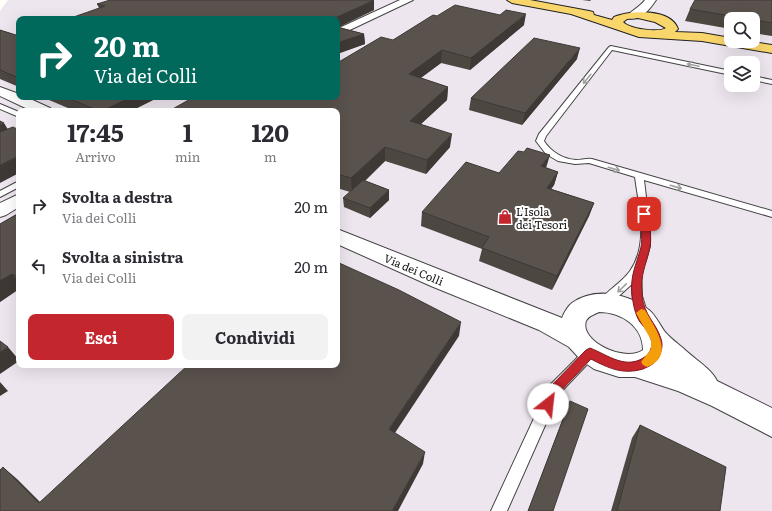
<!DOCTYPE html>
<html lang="it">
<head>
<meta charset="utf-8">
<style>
	:root { --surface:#fff; --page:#f2f2f3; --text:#2b2b33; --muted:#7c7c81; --accent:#c4262e }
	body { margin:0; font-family:Literata,serif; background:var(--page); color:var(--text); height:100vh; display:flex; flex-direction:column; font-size:15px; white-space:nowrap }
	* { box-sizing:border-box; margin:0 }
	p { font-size:13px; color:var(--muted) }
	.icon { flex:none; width:22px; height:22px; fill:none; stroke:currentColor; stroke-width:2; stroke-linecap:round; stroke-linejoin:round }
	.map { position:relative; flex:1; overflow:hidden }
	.drawer { position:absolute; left:16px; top:108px; width:324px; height:260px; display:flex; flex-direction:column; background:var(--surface); border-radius:8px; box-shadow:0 4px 16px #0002 }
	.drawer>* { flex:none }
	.banner { position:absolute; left:16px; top:16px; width:324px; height:84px; border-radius:8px; box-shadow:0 4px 16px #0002; background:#00695c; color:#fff; overflow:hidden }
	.fabs { position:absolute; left:724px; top:12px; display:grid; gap:8px }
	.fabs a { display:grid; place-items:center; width:36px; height:36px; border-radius:8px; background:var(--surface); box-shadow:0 4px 16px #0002; font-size:20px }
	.pin { position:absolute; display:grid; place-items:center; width:34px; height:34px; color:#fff; margin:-17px; border-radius:8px; box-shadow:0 2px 6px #0006 }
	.me { position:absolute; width:44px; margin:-22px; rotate:29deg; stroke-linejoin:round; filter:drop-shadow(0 0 3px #0008) }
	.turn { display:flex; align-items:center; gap:14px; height:84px; padding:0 12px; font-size:18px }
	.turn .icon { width:52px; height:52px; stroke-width:2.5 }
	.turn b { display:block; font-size:28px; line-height:34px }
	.eta { display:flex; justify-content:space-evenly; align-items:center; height:68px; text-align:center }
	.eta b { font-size:24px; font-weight:700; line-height:28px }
	.cta { display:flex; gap:8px; margin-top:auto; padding:8px 12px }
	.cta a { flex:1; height:46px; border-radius:8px; background:var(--accent); color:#fff; font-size:16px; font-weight:700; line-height:46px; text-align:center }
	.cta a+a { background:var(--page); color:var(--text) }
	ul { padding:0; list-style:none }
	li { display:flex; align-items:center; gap:12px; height:60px; padding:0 12px }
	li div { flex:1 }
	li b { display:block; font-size:15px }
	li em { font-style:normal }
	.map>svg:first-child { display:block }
	.industrial { fill:#eee6ef; fill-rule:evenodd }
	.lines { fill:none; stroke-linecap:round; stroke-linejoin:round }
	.service-casing { stroke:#444; stroke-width:2 }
	.minor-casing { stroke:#444; stroke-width:2 }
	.tertiary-casing { stroke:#444; stroke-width:2 }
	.primary-casing { stroke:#222; stroke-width:2 }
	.service { fill:#fff; fill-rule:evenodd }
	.minor { fill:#fff; fill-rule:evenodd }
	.tertiary { fill:#fff; fill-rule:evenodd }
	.primary { fill:#f9d66b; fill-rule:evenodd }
	.wall { fill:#4d4742 }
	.shaded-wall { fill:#3f3936 }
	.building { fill:#5a524d; stroke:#3f3936 }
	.oneway { stroke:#a0a0a0 }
	.route { fill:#c4262e; stroke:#7f191e }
	.slow { fill:#f59e0b }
	.labels { text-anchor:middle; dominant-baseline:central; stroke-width:4; stroke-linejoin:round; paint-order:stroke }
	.poi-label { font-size:11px; fill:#111; stroke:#fff; text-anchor:start }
	.street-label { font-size:11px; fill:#111; stroke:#fff }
</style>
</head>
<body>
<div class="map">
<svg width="772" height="511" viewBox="0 0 772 511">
	<rect width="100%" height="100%" fill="#fffdf5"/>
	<path class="industrial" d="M8,0H772V511H0V11ZM19,19H337V97H19ZM731,19H753V41H731ZM731,63H753V85H731ZM19,111H337V365H19Z"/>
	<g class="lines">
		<defs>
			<g id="service">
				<path d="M611,46L731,71V75L612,50L546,136L544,141C551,152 563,159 576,160C581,160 587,158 592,159L772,211V217L644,180L650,231V246L646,260L641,270L642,296L648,315L646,318L642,319L638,318C633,308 632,295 632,284L609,305H601L600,302C605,291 622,283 630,271C649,244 639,207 635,177L589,163L575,164L558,161L546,154L536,141L539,134L609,47Z"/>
				<polygon points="753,76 772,80 772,84 753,80"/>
				<polygon points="0,104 19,112 19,117 0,109"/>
				<polygon points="19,181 19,187 0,197 0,191"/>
				<polygon points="590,348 594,349 596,353 594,357 559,394 507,511 491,511 549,386 586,349"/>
			</g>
			<g id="minor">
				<polygon points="400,0 413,0 337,36 337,29"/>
				<polygon points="19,194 19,207 6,215 0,217 0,203"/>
			</g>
			<g id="tertiary">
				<path d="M645,0H656C650,9 641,21 629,18L627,16C632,10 640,7 645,0Z"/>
				<polygon points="0,87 19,94 19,97 26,97 50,108 53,111 32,111 0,96"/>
				<path d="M337,229L562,318C564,313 568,306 572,303C594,287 629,293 649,310C656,316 659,324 665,332C670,338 677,343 683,348C693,358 712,369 717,381L772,408V437L712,406L678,391L635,377H619L594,369L581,360L569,347L539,330L431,286L337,244ZM599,312C621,312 643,326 643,350C625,363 579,341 586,321C588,316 595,314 599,312Z"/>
			</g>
			<path id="primary" d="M507,0H530L589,11L593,12L594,15L612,20L614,17C630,10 671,8 678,29L675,32L702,33L731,38V41H747L772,45V53L702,41L639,37L571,14L512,3ZM638,18L655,22L666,28C658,33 629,29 623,22L627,19Z"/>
		</defs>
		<use href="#service" class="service-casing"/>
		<use href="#minor" class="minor-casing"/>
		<use href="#tertiary" class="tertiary-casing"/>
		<use href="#primary" class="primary-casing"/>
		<use href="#service" class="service"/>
		<use href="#minor" class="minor"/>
		<use href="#tertiary" class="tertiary"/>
		<use href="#primary" class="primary"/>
	</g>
	<g class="wall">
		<polygon points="582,0 591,0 590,1"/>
		<polygon points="772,0 772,36 753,33 753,19 731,19 731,29 685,21 690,9"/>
		<polygon points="97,4 374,10 338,27 364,34 365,44 337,54 337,19 99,8"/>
		<polygon points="437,16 524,25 470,70 441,63 420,78 448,87 447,100 421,124 450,147 426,174 385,161 365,181 389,190 389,200 370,218 344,207 343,198 350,192 337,188 337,97 393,40"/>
		<polygon points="0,30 19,36 19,87 0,79"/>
		<polygon points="577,59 522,125 469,110 471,98"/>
		<polygon points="42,97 159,97 131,111 75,111"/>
		<polygon points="546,168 558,172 554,185 551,189 594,203 589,216 552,290 479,261 482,249 421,226 422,212 499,173"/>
		<polygon points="19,213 19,289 0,302 0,224"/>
		<polygon points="570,401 553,511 528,511 568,405"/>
		<polygon points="640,425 720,511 611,511 632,438"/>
	</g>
	<g class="shaded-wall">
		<polygon points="374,0 374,10 337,28 337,19 333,19"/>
		<polygon points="526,14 524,25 470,70 471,58"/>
		<polygon points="364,34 365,44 337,54 337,43"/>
		<polygon points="580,48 577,59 522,125 525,113"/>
		<polygon points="442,50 441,63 409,87 409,74"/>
		<polygon points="448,87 447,100 410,134 410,121"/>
		<polygon points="131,97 159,97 131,111 102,111"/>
		<polygon points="4,123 12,136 0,141 0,125"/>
		<polygon points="452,134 450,147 426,174 427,160"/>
		<polygon points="385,147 385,161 352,193 351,178"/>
		<polygon points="550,155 546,168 541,166"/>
		<polygon points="19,156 19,173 0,183 0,165"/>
		<polygon points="558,172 554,185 543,201 547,188"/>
		<polygon points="389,190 389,200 370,218 370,208"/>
		<polygon points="594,203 589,216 552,290 557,276"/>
		<polygon points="12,274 19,283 19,289 0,302 0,281"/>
		<polygon points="461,322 459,336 389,442 389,429"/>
		<polygon points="8,347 19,360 19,361 0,374 0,352"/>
		<polygon points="123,365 130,365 126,368"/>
		<polygon points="0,382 8,391 0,396"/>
		<polygon points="425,452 423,464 398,511 392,511"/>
		<polygon points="3,467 17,479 49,511 39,503"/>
	</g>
	<g class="building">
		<polygon points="110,0 374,0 333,19 68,19 105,6 97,4"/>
		<polygon points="695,0 772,0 772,23 690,9"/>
		<polygon points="455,5 500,15 506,10 526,14 471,58 442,50 409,74 448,87 410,121 452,134 427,160 385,147 351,178 337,174 337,111 169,111 194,97 337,97 337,63 381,37 393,40 433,15 437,16"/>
		<polygon points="337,27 364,34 337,43"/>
		<polygon points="0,30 19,36 19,78 0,70"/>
		<polygon points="534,38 580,48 525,113 471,98"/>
		<polygon points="65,97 131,97 102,111 99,111"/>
		<polygon points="0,121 4,123 0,125"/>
		<polygon points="13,127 19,130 19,156 0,165 0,132"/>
		<polygon points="527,148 550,155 541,166 558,172 547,188 594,203 557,276 482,248 489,237 422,212 466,162 499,173 518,151 524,152"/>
		<polygon points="363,180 389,190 370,208 343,198"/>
		<polygon points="19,213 19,278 12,274 0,281 0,224"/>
		<polygon points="337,262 399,290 461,322 389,429 425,452 392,511 0,511 0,470 3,467 39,503 188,365 337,365"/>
		<polygon points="0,341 8,347 0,352"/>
		<polygon points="570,401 588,409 553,511 528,511"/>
		<polygon points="640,425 726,467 720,511 617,511"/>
	</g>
	<defs><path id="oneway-shaft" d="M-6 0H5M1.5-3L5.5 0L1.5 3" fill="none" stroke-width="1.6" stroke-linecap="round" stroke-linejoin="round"/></defs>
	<g class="oneway">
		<use href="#oneway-shaft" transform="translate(693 65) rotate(-168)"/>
		<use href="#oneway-shaft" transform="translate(587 79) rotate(129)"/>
		<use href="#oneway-shaft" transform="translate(614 169) rotate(16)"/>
		<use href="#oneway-shaft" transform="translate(676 187) rotate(16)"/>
		<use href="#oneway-shaft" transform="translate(622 288) rotate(136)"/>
	</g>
	<path class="route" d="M644,211L648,214C649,224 652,237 650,247C646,266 640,274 642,295C644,316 656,322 661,339C663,345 662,350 659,356C656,363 650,366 643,369C623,375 608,368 591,359L558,394L552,407L548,409L544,407L542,404L550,387L586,350L590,348C608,355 627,371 646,356C651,352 653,345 651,339C649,332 644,327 640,322C635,315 633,303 632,295C630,275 636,266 641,247C643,238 640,224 640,214Z"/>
	<path class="slow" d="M641,309L645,310C654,327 677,356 647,367L643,365L641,362L651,349V340L636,313Z"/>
	<defs>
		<symbol id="shop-bare" viewBox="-9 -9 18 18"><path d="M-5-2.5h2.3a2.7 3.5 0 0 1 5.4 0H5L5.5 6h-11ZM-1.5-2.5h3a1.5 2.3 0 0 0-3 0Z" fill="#c4262e" stroke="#fff" stroke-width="2.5" paint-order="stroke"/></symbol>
	</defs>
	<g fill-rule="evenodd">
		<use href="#shop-bare" x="495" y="207" width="20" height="20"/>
	</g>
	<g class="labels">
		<g class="poi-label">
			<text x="516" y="211">L'Isola<tspan x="516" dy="13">dei Tesori</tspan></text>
		</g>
		<g class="street-label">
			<text transform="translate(414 269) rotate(23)">Via dei Colli</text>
		</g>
	</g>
</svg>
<div class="fabs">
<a><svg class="icon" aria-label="search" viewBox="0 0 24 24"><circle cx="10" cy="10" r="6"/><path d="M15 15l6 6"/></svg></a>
<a><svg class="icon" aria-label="layers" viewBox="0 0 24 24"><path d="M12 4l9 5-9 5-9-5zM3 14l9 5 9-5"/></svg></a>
</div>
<div class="pin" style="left:644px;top:214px;background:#d93025"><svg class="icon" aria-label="arrive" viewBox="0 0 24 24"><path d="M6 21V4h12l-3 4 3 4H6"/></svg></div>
<svg class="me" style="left:548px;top:404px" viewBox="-20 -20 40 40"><circle r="19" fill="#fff"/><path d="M0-13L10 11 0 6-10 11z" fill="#c4262e"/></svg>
<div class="banner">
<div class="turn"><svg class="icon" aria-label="right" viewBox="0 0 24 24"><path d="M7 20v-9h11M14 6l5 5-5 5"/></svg><div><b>20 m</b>Via dei Colli</div></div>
</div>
<section class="drawer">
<div class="eta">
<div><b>17:45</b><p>Arrivo</p></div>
<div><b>1</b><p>min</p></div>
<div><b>120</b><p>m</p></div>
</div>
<ul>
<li><svg class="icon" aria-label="right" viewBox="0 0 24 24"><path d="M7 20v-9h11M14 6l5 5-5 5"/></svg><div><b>Svolta a destra</b><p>Via dei Colli</p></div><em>20 m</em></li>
<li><svg class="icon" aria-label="left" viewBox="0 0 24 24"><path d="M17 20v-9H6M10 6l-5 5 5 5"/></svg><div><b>Svolta a sinistra</b><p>Via dei Colli</p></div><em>20 m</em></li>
</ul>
<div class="cta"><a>Esci</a><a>Condividi</a></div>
</section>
</div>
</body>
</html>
